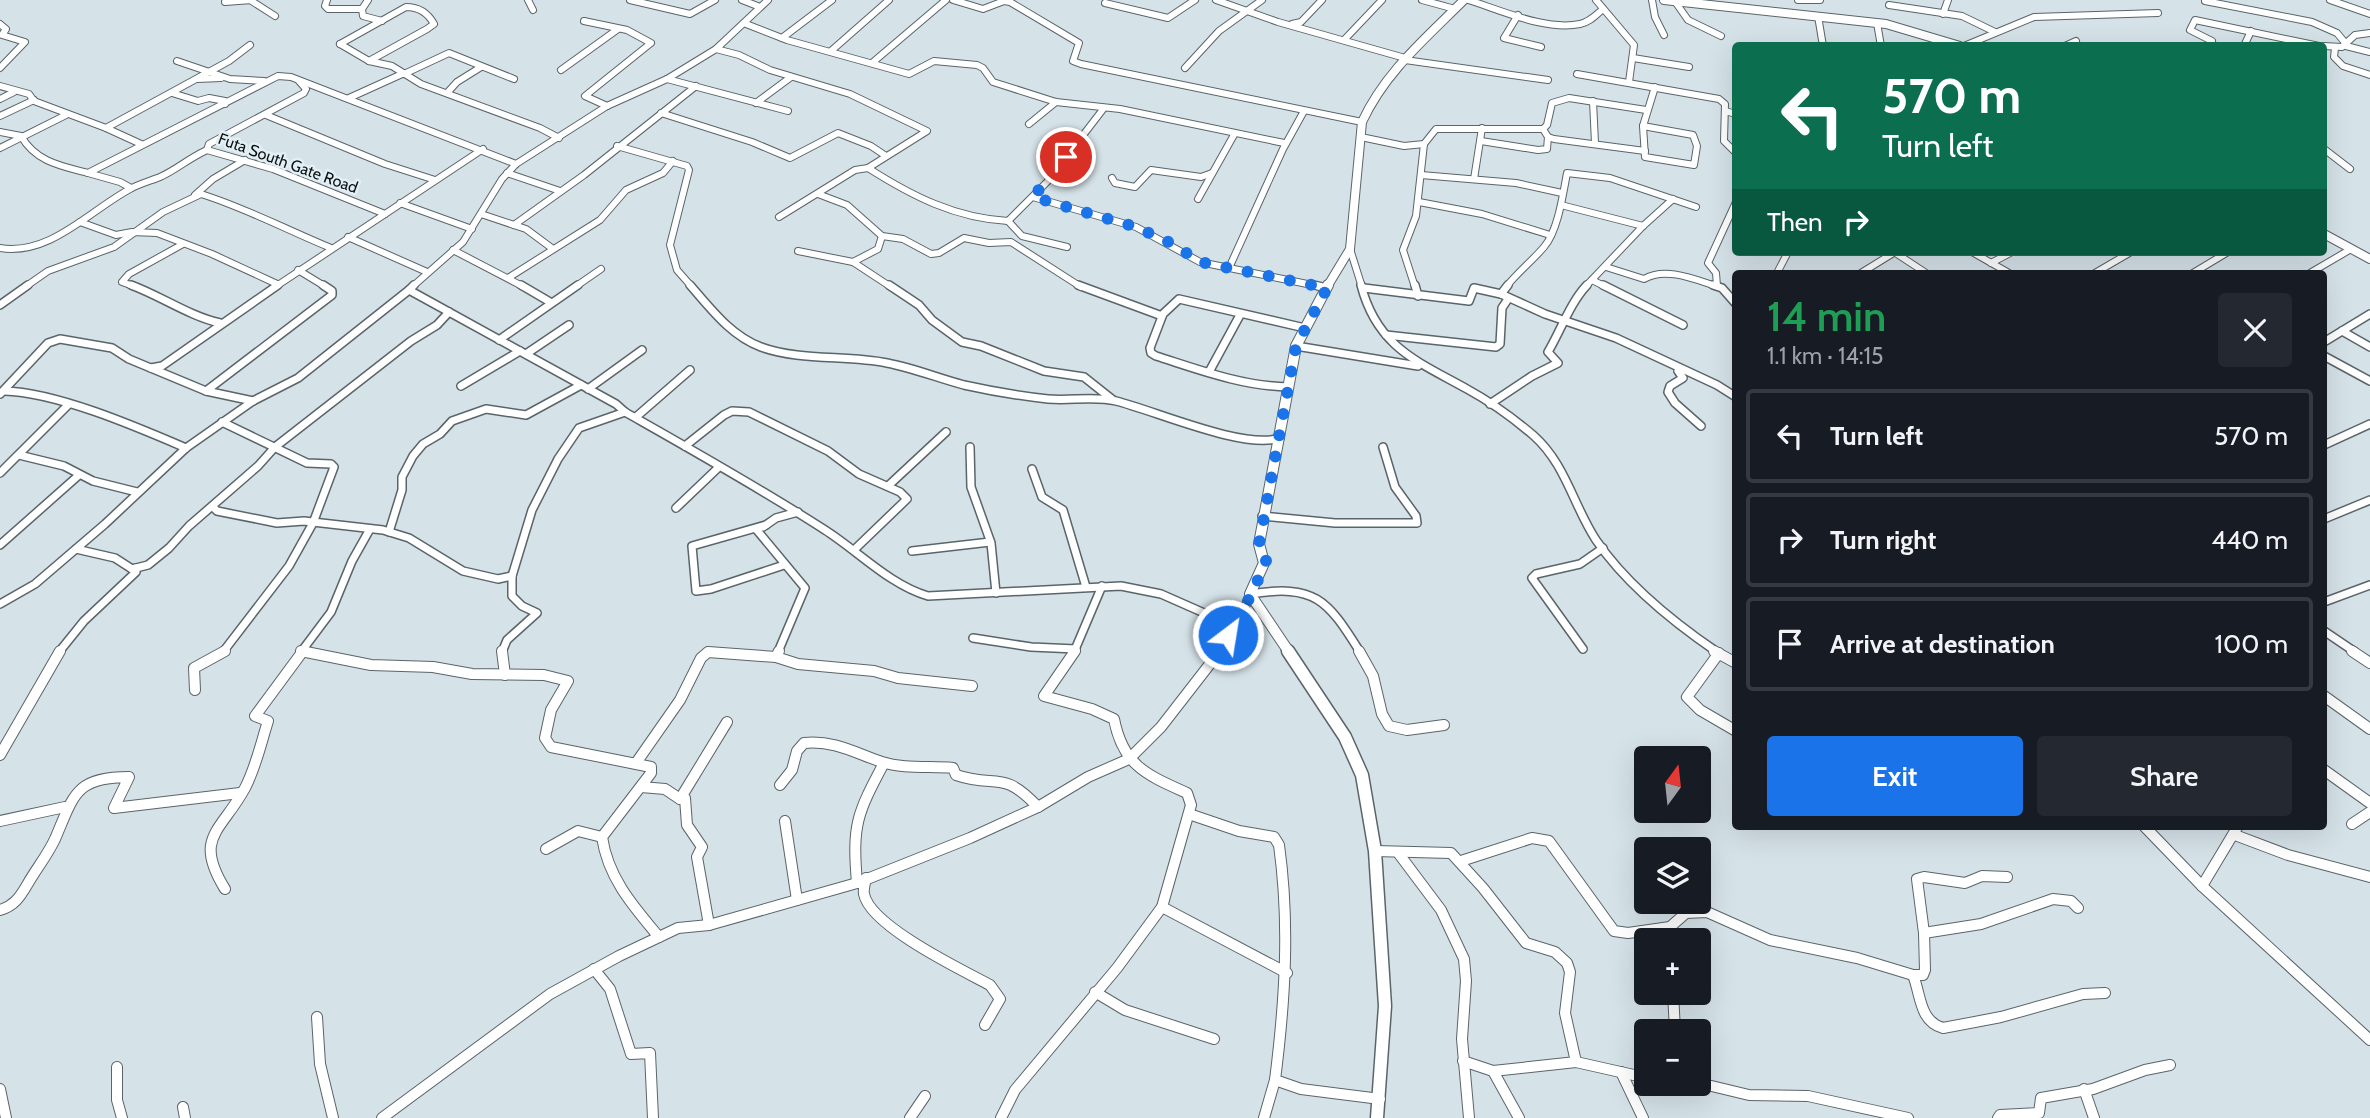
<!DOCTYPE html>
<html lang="en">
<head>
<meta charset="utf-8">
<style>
	:root { --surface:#171b24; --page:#242831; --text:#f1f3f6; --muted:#9ea1a6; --line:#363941; --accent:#1a73e8 }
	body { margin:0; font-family:Cabin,sans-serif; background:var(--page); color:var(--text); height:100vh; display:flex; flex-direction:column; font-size:26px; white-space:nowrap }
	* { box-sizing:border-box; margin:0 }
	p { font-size:23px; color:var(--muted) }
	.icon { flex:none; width:38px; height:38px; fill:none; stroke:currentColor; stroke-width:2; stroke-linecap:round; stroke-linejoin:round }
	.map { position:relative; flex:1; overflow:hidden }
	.side { position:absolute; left:1732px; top:270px; width:595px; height:560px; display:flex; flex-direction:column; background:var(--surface); border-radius:7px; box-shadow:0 7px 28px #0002 }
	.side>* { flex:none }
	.guide { position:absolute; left:1732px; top:42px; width:595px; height:214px; border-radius:7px; box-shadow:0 7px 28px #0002; background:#0b6e4f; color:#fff; overflow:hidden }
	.needle { width:46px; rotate:15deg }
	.controls { position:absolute; left:1634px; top:746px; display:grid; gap:14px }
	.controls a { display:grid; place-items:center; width:77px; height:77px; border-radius:7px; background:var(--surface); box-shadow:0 7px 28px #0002; font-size:35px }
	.pin { position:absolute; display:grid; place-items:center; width:60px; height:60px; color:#fff; margin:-30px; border:4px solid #fff; border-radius:50%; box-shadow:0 2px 7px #0007 }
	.me { position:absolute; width:77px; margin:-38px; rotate:31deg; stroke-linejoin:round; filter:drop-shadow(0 0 5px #0008) }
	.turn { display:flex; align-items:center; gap:24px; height:147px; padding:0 35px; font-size:32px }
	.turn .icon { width:91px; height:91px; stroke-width:2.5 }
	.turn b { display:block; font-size:49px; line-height:60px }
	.then { display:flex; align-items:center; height:66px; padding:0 35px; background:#0003; gap:14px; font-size:26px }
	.round { display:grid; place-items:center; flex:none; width:74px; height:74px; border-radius:7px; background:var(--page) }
	.summary { display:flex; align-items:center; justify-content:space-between; height:119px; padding:0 35px }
	h1 { font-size:42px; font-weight:600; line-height:52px; color:#1e9e55 }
	.action { display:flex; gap:14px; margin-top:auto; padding:14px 35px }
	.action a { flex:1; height:80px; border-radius:7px; background:var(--accent); color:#fff; font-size:28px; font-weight:600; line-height:80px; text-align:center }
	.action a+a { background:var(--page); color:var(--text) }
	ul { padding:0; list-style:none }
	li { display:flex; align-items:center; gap:21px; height:94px; margin:0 14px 10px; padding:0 21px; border:4px solid var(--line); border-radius:7px }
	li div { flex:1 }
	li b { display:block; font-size:26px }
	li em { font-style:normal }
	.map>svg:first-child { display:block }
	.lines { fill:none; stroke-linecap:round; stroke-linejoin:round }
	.street-far2-casing { stroke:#5a656a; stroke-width:8 }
	.street-far1-casing { stroke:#5a656a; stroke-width:10 }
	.street-casing { stroke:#5a656a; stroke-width:12 }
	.secondary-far2-casing { stroke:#5a656a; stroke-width:10 }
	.secondary-far1-casing { stroke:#5a656a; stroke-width:12 }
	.secondary-casing { stroke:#5a656a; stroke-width:15 }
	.street-far2 { stroke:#fff; stroke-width:6 }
	.street-far1 { stroke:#fff; stroke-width:7 }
	.street { stroke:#fff; stroke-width:10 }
	.secondary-far2 { stroke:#fff; stroke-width:8 }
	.secondary-far1 { stroke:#fff; stroke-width:10 }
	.secondary { stroke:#fff; stroke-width:12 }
	.route { stroke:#1a73e8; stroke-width:12; stroke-dasharray:0 21.6 }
	.labels { text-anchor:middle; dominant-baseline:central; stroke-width:5; stroke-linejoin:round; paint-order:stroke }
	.far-street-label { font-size:16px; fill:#0c1113; stroke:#e2eff5 }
</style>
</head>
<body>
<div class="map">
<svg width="2370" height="1118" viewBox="0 0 2370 1118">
	<rect width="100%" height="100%" fill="#d5e2e8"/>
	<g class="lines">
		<defs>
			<g id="street-far2">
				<polyline points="250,0 275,16"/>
				<polyline points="327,0 325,6 328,9 362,9"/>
				<polyline points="528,0 533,10"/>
				<polyline points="630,0 690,14 715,0"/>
				<polyline points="742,0 760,7"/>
				<polyline points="953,0 983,9 1004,1 1010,2 1079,43 1073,61 1081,64 1362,122"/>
				<polyline points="1216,0 1278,22 1405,58"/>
				<polyline points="1422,0 1455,9"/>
				<path d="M1468,0C1501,10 1545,31 1580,24C1590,22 1596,15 1603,9"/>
				<polyline points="1596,0 1634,45 1629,82"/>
				<polyline points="1652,0 1655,17 1664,35"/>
				<polyline points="1674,0 1688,20 1721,36"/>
				<polyline points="1798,0 1820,0"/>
				<polyline points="2330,0 2370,14"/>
				<polyline points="2205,1 2312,22 2337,33 2347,45"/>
				<polyline points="225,2 252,0"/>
				<polyline points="1105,3 1168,18 1195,0"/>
				<polyline points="1889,5 1962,16 1995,32"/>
				<polyline points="362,9 363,16 382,21"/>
				<polyline points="362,9 368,0"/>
				<polyline points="1943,14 1948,0"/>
				<polyline points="1518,15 1504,38 1541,47"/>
				<polyline points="1818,16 1823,46"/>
				<polyline points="584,21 627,30 651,43 585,96 607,106"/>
				<polyline points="1877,23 1881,46"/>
				<polyline points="0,24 6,29 2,35 25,42 0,68"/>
				<polyline points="746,24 787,40 909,74 934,61 977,65 983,68 993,82 1056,102 1120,109 1284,143"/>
				<polyline points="1292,24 1301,22 1322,0"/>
				<polyline points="782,38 832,0"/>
				<polyline points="1344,40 1382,0"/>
				<polyline points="2212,41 2190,30 2195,20 2319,46"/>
				<polyline points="340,44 369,61 392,66 421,84 540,128 559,138"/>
				<path d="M340,44L406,7C419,7 428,13 434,24L427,29L369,61"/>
				<polyline points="1964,46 2034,17 2158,13"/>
				<polyline points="2065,46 2076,41"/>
				<polyline points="2244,46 2251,31"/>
				<polyline points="2324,46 2342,47 2355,35 2370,33"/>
				<polyline points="2346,46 2370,52"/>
				<polyline points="2335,48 2334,57 2343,66 2370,75"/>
				<polyline points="716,49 739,55 770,70 850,94 927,131 868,168 855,170 779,217"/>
				<polyline points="831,51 889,0"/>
				<polyline points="1633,58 1689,67"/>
				<polyline points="1405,60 1548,80"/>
				<polyline points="177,61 230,79 264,81"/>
				<polyline points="872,63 946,0"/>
				<polyline points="1185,68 1219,31 1262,0"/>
				<polyline points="561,70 618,29"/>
				<polyline points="404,74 449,53 514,79"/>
				<polyline points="1577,74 1719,99 1725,104 1724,141 1736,153"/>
				<polyline points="197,79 221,78"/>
				<polyline points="667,79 788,111"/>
				<polyline points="0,86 29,94 34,101 106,128"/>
				<polyline points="172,93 198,101 209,98 225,101 225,104"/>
				<polyline points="447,93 457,82 481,67"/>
				<polyline points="349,98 402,74"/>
				<polyline points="0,99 14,92"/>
				<polyline points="1593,101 1595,143"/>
				<polyline points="756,103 791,77"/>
				<polyline points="1725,111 1736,114"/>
				<polyline points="661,113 752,142 790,158 838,133 871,146 886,156"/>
				<polyline points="266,115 385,164 435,180"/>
				<polyline points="0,116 34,100"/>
				<polyline points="1029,124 1056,102"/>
				<polygon points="1643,126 1693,135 1697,146 1694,165 1645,157"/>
				<polyline points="1643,126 1655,87"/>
				<polyline points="1543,129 1547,125 1552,103 1569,98 1646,110"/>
				<path d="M0,132L21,136C36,162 61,166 88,173L278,76L291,77L516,164"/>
				<polyline points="1361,137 1404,146 1424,144"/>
				<polyline points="1481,141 1538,150 1547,149 1548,137"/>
				<polyline points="141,144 106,128 229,61 250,45"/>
				<polyline points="617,146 687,166 689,170 670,245 677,270 692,287"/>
				<polyline points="0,148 66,115"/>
				<polyline points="2324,149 2350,169"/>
				<polyline points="207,150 273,169 385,214"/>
				<polyline points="207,150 209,144 304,93 306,89 299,81"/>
				<path d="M868,168C912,196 955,218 1008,221L1047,182L1104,108"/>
				<polyline points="88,173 120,182 131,188"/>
				<polyline points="507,173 560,191"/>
				<polyline points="1421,175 1516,183 1562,193"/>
				<polyline points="1112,178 1115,183 1135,187 1151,170 1201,177 1212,173"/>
				<polyline points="1474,179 1482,128"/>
				<polyline points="818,194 847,205 882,236 903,239 931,254 939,253 964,238 989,243 1011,242 1081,287"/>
				<polyline points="195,195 213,179 245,160"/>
				<polyline points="1033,197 1136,227 1200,262 1322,287"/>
				<polyline points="1198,199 1235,133"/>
				<polyline points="1419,202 1482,214 1550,235"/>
				<polyline points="400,203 472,229"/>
				<polyline points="1561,205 1643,226"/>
				<polyline points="481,214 526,229 553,249"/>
				<polyline points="1008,221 1022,236 1067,247"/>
				<polyline points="80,222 116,235 132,232 157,233 212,254 277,284"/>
				<polyline points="514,225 584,175 696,86"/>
				<polyline points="348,237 427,272"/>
				<path d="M0,248C50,256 89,211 130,189C139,184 150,181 160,177C176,170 189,158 207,150"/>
				<polyline points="1350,249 1362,287"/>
				<polyline points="453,250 524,287"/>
				<polyline points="798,251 853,262 891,287"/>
				<polyline points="1894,252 1926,273"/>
				<polyline points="1972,252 2009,273"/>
				<polyline points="853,262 878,249 882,236"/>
				<polyline points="1991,263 2012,252"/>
				<path d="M1606,267L1644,279C1666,266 1696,280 1719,287"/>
				<polyline points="1229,268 1283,149 1304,111"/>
				<polyline points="298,270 326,287"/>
				<polyline points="1777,273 1788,252"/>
				<polyline points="1861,273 1895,252"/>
				<polyline points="2095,273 2131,252"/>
				<polyline points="2193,273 2228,252"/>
				<polyline points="2310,273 2351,249"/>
				<polyline points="508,278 600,220 626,190 663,173 673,161"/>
				<polyline points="1592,280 1606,287"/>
				<polyline points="1717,286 1716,273 1708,263 1736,202"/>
				<path d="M25,287L48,271L114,247L163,212L201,194C246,208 287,230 331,248"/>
				<polyline points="136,287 122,282 129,274 183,244"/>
				<polyline points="275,287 483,149"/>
				<polyline points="412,287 463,242 502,179 516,164 607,106 667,79 716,49 768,0"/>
				<polyline points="575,287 601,269"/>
				<polyline points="1415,287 1403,250 1416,216 1424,144 1436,129 1543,129 1548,137 1554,139 1645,151"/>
				<path d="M1506,287C1518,272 1532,261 1544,247C1558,231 1563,194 1567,173L1610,178L1696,207"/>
				<polyline points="1585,287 1643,226 1673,199"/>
			</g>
			<g id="street-far1">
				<path d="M131,285C161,296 189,316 220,323"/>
				<path d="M414,285L409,290L616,404L625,412C692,450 760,488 825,530C858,551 890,585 928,596L1121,586L1161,594L1220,620L1237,616L1245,607L1250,594C1315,584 1327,599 1360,652"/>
				<polyline points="521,285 550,302"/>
				<path d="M690,285C711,309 731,336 761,347C799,361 847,355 887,363C913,368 938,378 964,385C991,391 1020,396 1048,399C1070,401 1095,396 1116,401C1156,411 1244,450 1280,438"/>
				<polyline points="889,285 919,305 932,320 962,342 981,346 1044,371 1084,377 1113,400"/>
				<polyline points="1078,285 1162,316"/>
				<polyline points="1314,285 1327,288"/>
				<path d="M1361,285C1377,347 1417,361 1467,389C1491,402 1513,418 1533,435C1566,464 1573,505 1596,540C1626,584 1673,622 1717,652"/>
				<polyline points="1415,285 1418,296"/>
				<polyline points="1603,285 1683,325"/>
				<polyline points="1713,285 1722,288 1736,304"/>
				<polyline points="1364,288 1469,301 1474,288 1501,294 1545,314 1616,338 1717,385 1736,397"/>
				<polyline points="1501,294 1508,285"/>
				<polyline points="0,305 28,285"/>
				<polyline points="2342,331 2370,347"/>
				<polyline points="1386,335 1496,347 1500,344 1502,308 1508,299"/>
				<polyline points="499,340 578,285"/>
				<polyline points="2324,342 2370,314"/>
				<polyline points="1296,346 1418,366"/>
				<polyline points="526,354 569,325"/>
				<polyline points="2324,356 2370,381"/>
				<polyline points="151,368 162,366 278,285"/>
				<polyline points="1678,371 1683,378 1670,386 1668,392 1675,403 1701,426"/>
				<polyline points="1209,372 1240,315"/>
				<polyline points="461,386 520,351"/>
				<path d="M1288,387C1242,386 1200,370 1156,356L1151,353L1150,348L1163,314L1179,299L1305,328"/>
				<polyline points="588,389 642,350"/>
				<path d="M4,391C56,392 137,427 186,448"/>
				<polyline points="206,391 332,295 332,291 323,285"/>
				<polyline points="0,394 48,343 60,339 112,348 129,359 206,391 253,401"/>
				<path d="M1490,404L1532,376L1558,363L1548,352C1561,330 1570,303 1587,285"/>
				<polyline points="636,417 690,370"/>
				<polyline points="222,422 307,463 331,464 334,467 313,523 289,566 223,652"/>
				<polyline points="2324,445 2370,424"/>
				<polyline points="685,446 724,415 732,411 749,412 828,451 859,474 900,492 907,499 855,549"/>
				<polyline points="970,447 971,487 991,543 996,593"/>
				<polyline points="19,455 64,466 93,481 137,492"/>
				<polyline points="1032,469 1042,497 1063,510 1086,587"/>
				<polyline points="0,473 69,404"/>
				<polyline points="888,486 946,432"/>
				<polyline points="213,507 217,511 277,523 304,521 383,530 409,538 463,571 498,579 512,576"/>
				<polyline points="676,508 719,467"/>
				<polyline points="1262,516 1335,523 1417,523 1416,516 1395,487 1383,447"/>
				<polyline points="2324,519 2370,500"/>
				<polyline points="766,525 692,546 696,591 711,589 784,565"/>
				<polyline points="763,527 776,518 798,512"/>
				<polyline points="756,529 805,588 778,652"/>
				<polyline points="389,532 402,490 402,477 413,456 423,444 440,434 452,421 486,409 526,415 581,385"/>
				<polyline points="0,545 79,475"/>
				<polyline points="912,551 990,542"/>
				<polyline points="132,569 148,565 169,548 189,526 258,466 275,447 411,341 437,325 449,312"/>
				<polyline points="2324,602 2370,585"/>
				<polyline points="0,604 35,584 105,524 186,448 253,401 298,378 409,290"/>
				<polyline points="2324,631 2355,652"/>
				<polyline points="973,638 1031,647 1076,649"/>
				<polyline points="1583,649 1532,578 1536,574 1580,564 1603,548"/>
				<polyline points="301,651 308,652"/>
				<polyline points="59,652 84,621 136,572 136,568 132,569 115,558 76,549"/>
				<polyline points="301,652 331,612 352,561 370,529"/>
				<polyline points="502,652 507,640 537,613 522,606 512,596 512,576 532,510 558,459 579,428 625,412"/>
				<polyline points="708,652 714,652"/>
				<polyline points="1074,652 1102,586"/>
				<polyline points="1219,652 1237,616"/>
			</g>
			<g id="street">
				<path d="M301,651L371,665L433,667L472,674L544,675L568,681L551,710L545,738L551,747L651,767V773L602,837C608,878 633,906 659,937"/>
				<polyline points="502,651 505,675"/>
				<polyline points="1359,651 1373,676 1382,714 1389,726 1407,730 1444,725"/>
				<polyline points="1714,651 1736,663"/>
				<polyline points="2352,651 2370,663"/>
				<polyline points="1719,653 1687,697 1700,710 1736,731"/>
				<polyline points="776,657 779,651"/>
				<polyline points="195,690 194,668 225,651"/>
				<polyline points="2324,696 2370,729"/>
				<polyline points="0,755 60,651"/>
				<polyline points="636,763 680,700 701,658 708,652 776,657 798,664 874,671 898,678 972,686"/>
				<polyline points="2324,770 2370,803"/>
				<path d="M780,785L792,770L797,751L804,743C835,740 855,753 882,762C903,769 931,766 953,768L956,775C997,789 1001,768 1038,807"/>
				<polyline points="641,787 665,789 680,799"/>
				<path d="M1189,814L1239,831L1274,837L1279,845C1290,924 1285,1001 1275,1080L1301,1089L1380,1099"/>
				<polyline points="0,821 65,807"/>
				<polyline points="785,821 797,900"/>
				<polyline points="2352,824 2370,812"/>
				<polyline points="2144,826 2202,886 2370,1040"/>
				<polyline points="2235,835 2288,855 2370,877"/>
				<polyline points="546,849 578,831 602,837"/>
				<polyline points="1375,851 1451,853 1483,888 1526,943 1555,952 1567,963 1570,972 1565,1013 1576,1062"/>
				<polyline points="1399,854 1441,910 1464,959 1466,981 1462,1039 1469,1118"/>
				<polyline points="1461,861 1532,838 1549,841 1614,931 1628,933 1670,927 1686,913 1707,912 1770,940 1857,958 1913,975 1923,975 1925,970 1924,933 1917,879 1924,877 1965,883 1982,876 2007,877"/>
				<path d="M866,878C865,883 863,890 864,894C870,926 962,970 990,985L1000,999L985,1025"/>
				<path d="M857,883C852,824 857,814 884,763"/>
				<polyline points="2202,886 2238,826"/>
				<path d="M225,889C193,837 221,832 245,788C256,767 261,743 268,721L255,716L303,651"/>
				<polyline points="1162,907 1287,973"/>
				<path d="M0,910C14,906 20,897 27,885C36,869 47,856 55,839C74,795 75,777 129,777L114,808L240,793"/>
				<polyline points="709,925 697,857 702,847 687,825 685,798 680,799 727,722"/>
				<polyline points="1670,927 1672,940"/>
				<polyline points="1924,933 1981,924 2053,899 2071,901 2078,908"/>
				<polyline points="594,969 610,989 631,1054 650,1053 653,1118"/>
				<path d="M1913,975C1921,995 1919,1021 1943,1028L2001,1017L2083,994L2105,993"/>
				<polyline points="1095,992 1125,1010 1214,1039"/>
				<polyline points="1673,992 1675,1031"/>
				<polyline points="317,1017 320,1064 333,1118"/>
				<polyline points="1463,1061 1493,1071 1576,1062 1647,1078"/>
				<polyline points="117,1067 117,1100 122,1118"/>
				<polyline points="1493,1071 1519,1118"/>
				<polyline points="1621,1072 1643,1118"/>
				<polyline points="1699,1083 1749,1095 1808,1096 1908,1118"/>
				<polyline points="0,1089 6,1118"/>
				<polyline points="2084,1089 2094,1118"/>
				<polyline points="183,1107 185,1118"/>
				<polyline points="382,1118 550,994 619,956 678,928 709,925 857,883 970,838 1038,807 1088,777 1129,759 1161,727 1220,651"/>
				<polyline points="910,1118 925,1096"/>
				<path d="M1001,1118L1015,1090L1117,968L1162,907L1191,805L1187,793C1147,775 1123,766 1114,719L1092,709L1044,696L1075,651"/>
				<polyline points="1264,1118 1275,1080"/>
				<polyline points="1998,1118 2000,1115 2039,1113 2041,1098 2093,1089 2145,1070 2170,1065"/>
			</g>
			<g id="secondary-far2">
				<polyline points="1664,0 1886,24 1960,46"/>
				<polyline points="2324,234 2370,259"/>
				<path d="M1327,287L1350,249L1362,122C1385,72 1426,38 1464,0"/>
			</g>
			<polyline id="secondary-far1" points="1289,652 1250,594 1264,563 1259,544 1296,346 1328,285"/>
			<polyline id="secondary" points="1288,651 1345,737 1362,775 1375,851 1385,1006 1377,1118"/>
		</defs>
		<use href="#street-far2" class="street-far2-casing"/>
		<use href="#street-far1" class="street-far1-casing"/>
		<use href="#street" class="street-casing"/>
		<use href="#secondary-far2" class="secondary-far2-casing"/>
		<use href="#secondary-far1" class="secondary-far1-casing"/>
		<use href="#secondary" class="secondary-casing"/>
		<use href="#street-far2" class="street-far2"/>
		<use href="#street-far1" class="street-far1"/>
		<use href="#street" class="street"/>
		<use href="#secondary-far2" class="secondary-far2"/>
		<use href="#secondary-far1" class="secondary-far1"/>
		<use href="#secondary" class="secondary"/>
	</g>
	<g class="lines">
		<polyline class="route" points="1066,157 1033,197 1136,227 1173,244 1200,262 1327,288 1296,346 1259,544 1266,554 1266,563 1245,607 1228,635"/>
	</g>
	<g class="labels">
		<g class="far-street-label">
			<text transform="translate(288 163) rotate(20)">Futa South Gate Road</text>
		</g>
	</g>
</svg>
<div class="controls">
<a><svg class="needle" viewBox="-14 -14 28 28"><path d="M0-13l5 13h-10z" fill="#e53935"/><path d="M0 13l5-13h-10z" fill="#9ea1a6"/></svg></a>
<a><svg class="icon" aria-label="layers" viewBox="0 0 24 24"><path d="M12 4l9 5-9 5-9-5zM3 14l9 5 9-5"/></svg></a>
<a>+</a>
<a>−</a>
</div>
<div class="pin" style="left:1066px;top:157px;background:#d93025"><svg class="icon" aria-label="arrive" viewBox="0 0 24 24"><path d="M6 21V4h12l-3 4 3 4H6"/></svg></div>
<svg class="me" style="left:1228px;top:635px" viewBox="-20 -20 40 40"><circle r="17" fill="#1a73e8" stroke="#fff" stroke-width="3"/><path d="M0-11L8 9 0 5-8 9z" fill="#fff"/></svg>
<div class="guide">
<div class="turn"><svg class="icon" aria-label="left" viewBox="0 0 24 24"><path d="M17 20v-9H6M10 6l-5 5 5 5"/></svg><div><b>570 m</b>Turn left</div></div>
<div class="then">Then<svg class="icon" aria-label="right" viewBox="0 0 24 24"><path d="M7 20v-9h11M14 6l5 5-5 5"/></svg></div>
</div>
<section class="side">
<div class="summary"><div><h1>14 min</h1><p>1.1 km · 14:15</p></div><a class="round"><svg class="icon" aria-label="close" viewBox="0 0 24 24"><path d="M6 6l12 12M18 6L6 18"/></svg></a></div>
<ul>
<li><svg class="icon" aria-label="left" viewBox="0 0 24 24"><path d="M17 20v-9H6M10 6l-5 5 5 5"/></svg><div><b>Turn left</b></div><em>570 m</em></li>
<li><svg class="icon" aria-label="right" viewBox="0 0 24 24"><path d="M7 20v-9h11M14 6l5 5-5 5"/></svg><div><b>Turn right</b></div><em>440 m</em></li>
<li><svg class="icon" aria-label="arrive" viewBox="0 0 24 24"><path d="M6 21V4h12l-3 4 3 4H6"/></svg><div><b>Arrive at destination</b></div><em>100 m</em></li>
</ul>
<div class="action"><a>Exit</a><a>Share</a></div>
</section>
</div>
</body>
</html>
